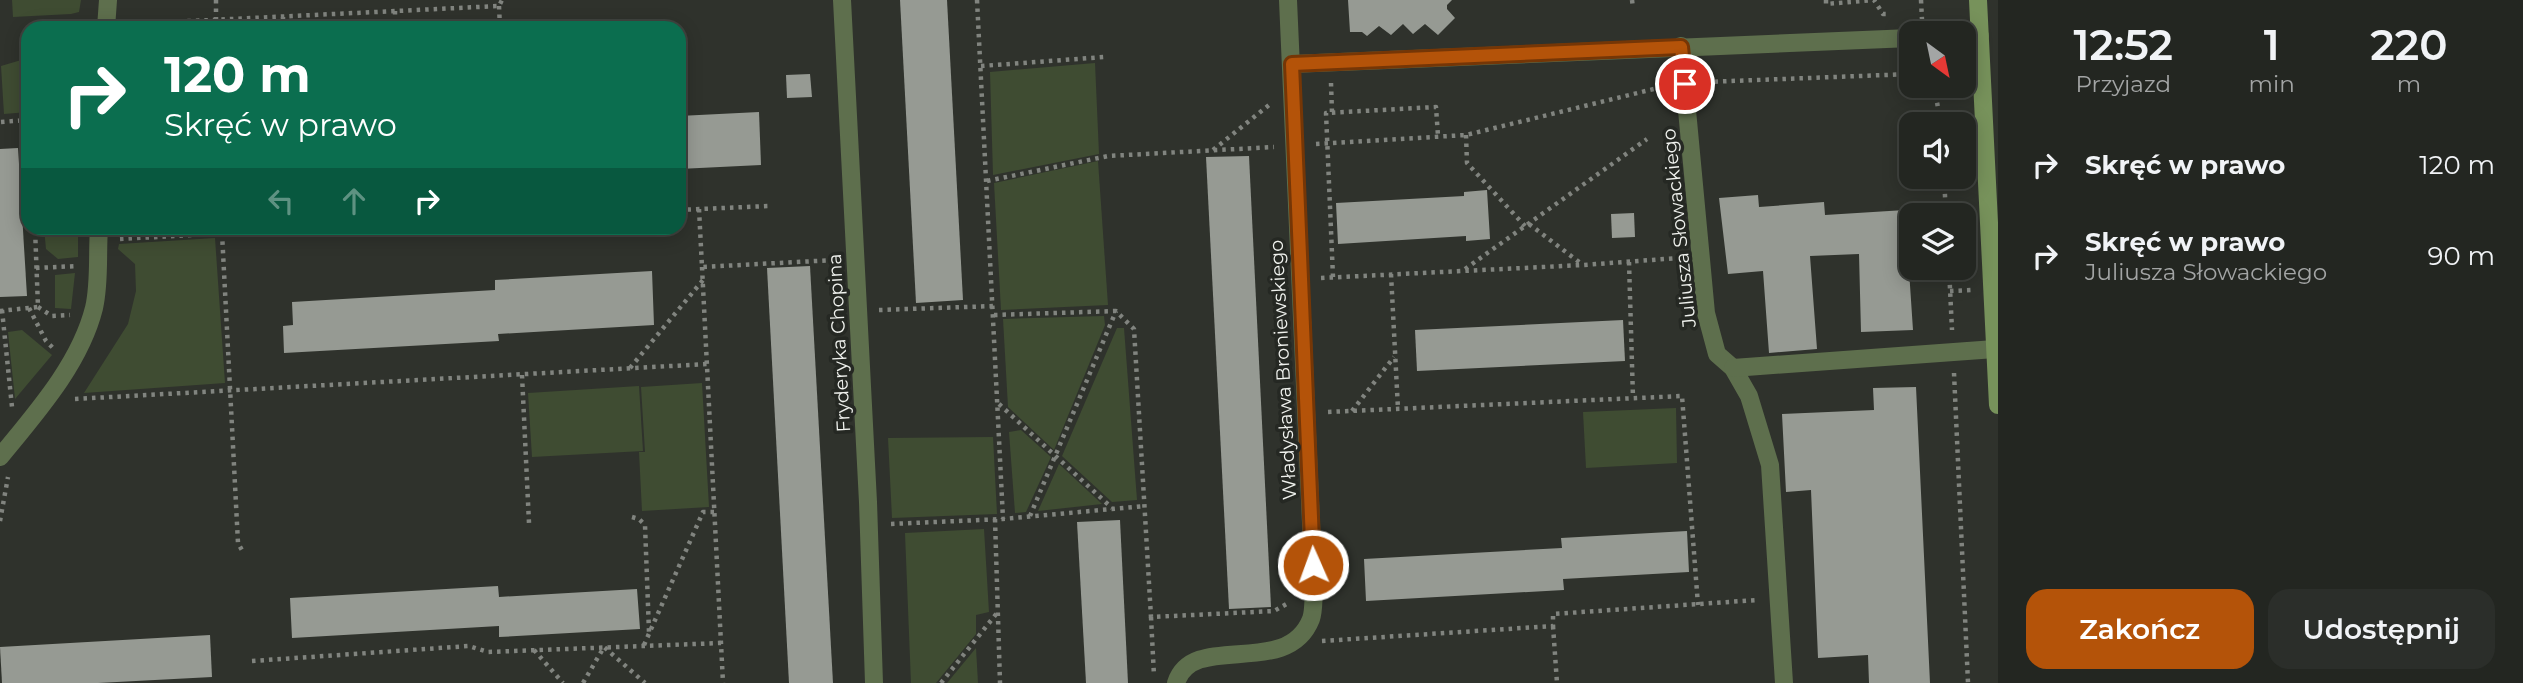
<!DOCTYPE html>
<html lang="pl">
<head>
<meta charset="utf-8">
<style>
	:root { --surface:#232621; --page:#2b2e2a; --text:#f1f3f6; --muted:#a3a5a5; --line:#40433f; --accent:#b45309 }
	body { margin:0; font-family:Montserrat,sans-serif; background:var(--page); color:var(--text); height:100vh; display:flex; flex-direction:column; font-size:26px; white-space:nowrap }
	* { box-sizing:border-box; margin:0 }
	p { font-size:23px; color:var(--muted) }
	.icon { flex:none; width:38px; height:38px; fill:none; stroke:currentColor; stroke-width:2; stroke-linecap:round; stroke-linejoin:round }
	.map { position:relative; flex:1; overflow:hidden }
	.sheet { display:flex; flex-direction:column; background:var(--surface); width:525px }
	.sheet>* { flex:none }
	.top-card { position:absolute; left:21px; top:21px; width:665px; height:214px; border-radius:21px; box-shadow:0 4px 18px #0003,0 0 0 2px var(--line); background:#0b6e4f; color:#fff; overflow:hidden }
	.needle { width:46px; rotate:147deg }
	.tools { position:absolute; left:1899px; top:21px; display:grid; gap:14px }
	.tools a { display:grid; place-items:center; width:77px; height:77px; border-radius:14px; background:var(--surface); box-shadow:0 4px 18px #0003,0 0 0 2px var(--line); font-size:35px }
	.pin { position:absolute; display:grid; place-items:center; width:60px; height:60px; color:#fff; margin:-30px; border:4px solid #fff; border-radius:50%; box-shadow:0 2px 7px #0007 }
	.me { position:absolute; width:77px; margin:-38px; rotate:358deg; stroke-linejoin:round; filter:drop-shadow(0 0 5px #0008) }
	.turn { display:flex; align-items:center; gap:24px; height:147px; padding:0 28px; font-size:32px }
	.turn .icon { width:91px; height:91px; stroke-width:2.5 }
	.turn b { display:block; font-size:49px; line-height:60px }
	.lanes { display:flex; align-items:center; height:66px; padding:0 28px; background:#0003; justify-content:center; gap:35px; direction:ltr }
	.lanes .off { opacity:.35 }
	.eta { display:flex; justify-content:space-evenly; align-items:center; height:119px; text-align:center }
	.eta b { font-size:42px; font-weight:600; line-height:49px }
	.button { display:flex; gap:14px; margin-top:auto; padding:14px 28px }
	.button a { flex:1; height:80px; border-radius:21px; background:var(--accent); color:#fff; font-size:28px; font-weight:600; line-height:80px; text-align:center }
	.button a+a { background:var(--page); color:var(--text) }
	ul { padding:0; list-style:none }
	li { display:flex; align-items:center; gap:21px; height:91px; padding:0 28px }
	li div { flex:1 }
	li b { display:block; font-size:26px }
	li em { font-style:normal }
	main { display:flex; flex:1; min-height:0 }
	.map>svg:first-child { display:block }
	.green { fill:#3f4c32 }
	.building { fill:#969a93 }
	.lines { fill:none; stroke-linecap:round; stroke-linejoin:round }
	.path { stroke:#81847f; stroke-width:4.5; stroke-dasharray:3.5 5; stroke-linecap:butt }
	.street { stroke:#5e6f4d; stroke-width:18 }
	.secondary { stroke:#77925b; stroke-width:18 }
	.route-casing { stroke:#753606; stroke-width:18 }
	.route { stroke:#b45309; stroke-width:12 }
	.labels { text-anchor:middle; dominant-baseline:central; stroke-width:7; stroke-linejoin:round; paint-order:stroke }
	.street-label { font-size:19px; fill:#f0f2ee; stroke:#252823 }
</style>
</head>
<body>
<main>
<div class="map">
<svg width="1998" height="683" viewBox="0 0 1998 683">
	<rect width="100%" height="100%" fill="#2f322c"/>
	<g class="green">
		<polygon points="12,0 81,0 79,12 71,14 13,17"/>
		<polygon points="28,58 28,112 4,114 1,66"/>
		<polygon points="1095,63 1099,154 993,175 990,72"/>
		<polygon points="1098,161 1108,305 1001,310 994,183"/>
		<polygon points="44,228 78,228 78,257 58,259 46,249"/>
		<polygon points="215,238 225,383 84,393 128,324 136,291 135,264 118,249 119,244"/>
		<polygon points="75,273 71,309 55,308 55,275"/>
		<polygon points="1104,316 1105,325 1054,450 1008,407 1003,319"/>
		<polygon points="1117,328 1124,328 1137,500 1112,502 1062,456"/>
		<polygon points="22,330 52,355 15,399 8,332"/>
		<polygon points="702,383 709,507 642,511 639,452 645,452 641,387"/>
		<polygon points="639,386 643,451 532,457 528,393"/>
		<polygon points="1676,408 1677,463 1586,468 1583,412"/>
		<polygon points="1021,430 1051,457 1026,512 1015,513 1009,432"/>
		<polygon points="993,437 997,514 892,518 888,438"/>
		<polygon points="1059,464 1102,504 1038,511"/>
		<polygon points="984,529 989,612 976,615 976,634 936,683 911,683 905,533"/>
		<polygon points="976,648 978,683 947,683"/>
	</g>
	<g class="building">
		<polygon points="900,0 947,0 963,300 916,303"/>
		<polygon points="1348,0 1452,0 1447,5 1447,9 1455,18 1438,35 1425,24 1413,34 1403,24 1391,35 1379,26 1367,36 1362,32 1350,32"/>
		<polygon points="810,74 812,97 787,98 786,75"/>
		<polygon points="759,112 761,165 679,169 679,116"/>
		<polygon points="18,148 27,296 0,297 0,149"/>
		<polygon points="1249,156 1271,607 1229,609 1206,157"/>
		<polygon points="1487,190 1490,239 1466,241 1466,236 1338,244 1336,203 1464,196 1464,192"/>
		<polygon points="1758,195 1759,207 1824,202 1825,215 1905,210 1913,330 1861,332 1859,254 1810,256 1817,349 1769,353 1763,271 1728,274 1719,198"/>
		<polygon points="1634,213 1635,237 1612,238 1611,214"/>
		<polygon points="810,266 833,683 789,683 767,268"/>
		<polygon points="652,271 654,325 498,334 499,341 284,353 283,326 293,325 292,302 495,290 495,280"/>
		<polygon points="1623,320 1625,361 1417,371 1415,330"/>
		<polygon points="1916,387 1930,683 1869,683 1868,655 1818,658 1811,490 1786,492 1782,414 1874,410 1873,388"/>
		<polygon points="1120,520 1128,683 1086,683 1077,522"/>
		<polygon points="1687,531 1689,572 1563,579 1564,590 1366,601 1364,559 1562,548 1561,538"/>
		<polygon points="498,586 499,597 637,589 640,629 499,637 499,626 292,638 290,598"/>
		<polygon points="210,635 212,677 98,683 2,683 0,647"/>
	</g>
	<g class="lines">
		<g class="path">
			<polyline points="216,0 216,28"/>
			<polyline points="977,0 1003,519"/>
			<polyline points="1632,0 1633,8"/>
			<polyline points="1826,0 1826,4 1874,0 1883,14 1886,14"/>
			<polyline points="1921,0 1922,20"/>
			<polyline points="499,6 500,28"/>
			<polyline points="395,11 395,28"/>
			<polyline points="283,17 283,28"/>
			<polyline points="128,24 499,6 502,0"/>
			<polyline points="981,66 1104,57"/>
			<polyline points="1706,82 1911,74"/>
			<polyline points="1331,83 1332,112"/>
			<polyline points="1934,86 1941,124"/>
			<polyline points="1,122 28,120"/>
			<polyline points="1466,135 1467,163 1525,226"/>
			<polyline points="1316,144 1466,135 1662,87"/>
			<polyline points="1213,150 1269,105"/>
			<polyline points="1944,177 1946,215"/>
			<polyline points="987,181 1108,156 1274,147"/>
			<polyline points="699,209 702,267 835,260"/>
			<polyline points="679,210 769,206"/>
			<polyline points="1529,224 1583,265"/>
			<polyline points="222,233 238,543 243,552"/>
			<polyline points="120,239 320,228"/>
			<polyline points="1629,262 1633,398"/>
			<polyline points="702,267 723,683"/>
			<polyline points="36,268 78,266"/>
			<polyline points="1949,268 1952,330"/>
			<polyline points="1465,269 1647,139"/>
			<polyline points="1391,274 1398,409"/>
			<polyline points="1333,277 1326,113 1436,107 1438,136"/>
			<polyline points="1321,278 1583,265 1679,258"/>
			<polyline points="1950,291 1973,290"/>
			<polyline points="38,307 52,316 70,315"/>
			<polyline points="29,308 46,341 54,349"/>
			<polyline points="2,310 12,407"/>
			<polyline points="879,310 994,306"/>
			<polyline points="0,311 38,307 35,228"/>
			<polyline points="994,315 1116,311 1134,329 1151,617 1274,611 1290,602"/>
			<polyline points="630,368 703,280"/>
			<polyline points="1954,373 1968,683"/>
			<polyline points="522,375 529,523"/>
			<polyline points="75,399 707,364"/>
			<polyline points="999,404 1112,508"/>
			<polyline points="1352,411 1394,357"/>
			<polyline points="1328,412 1682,396 1698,605"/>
			<polyline points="1030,516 1116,311"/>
			<polyline points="632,517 639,519 645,525 649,632"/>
			<polyline points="995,519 1000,683"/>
			<polyline points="0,521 8,477"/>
			<polyline points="891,524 1003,519 1145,506"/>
			<polyline points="1151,617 1154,676"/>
			<polyline points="1553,626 1557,683"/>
			<polyline points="1322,641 1553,626 1553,614 1757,600"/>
			<polyline points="644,645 703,512 714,512"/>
			<polyline points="534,650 563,683"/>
			<polyline points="252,661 469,646 488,652 721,643"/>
			<polyline points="583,683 604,647 645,683"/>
			<polyline points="941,683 997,613"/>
		</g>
		<g class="street">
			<polyline points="842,0 868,502 874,683"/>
			<polyline points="106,28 108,0"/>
			<polyline points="1964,36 1980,36"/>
			<polyline points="1681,46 1706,313 1717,354 1733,368 1749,396 1770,465 1784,683"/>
			<polyline points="1292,64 1911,38"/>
			<polyline points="1733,368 1995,349"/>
			<path d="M0,457C36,413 80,364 94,308C100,282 97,254 99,228"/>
			<path d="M1176,683C1193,630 1287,680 1311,619C1314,611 1313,599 1314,591L1288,0"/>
		</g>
		<polyline class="secondary" points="1978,0 1998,405"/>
	</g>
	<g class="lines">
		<defs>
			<polyline id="route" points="1313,565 1292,64 1681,47 1685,84"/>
		</defs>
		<use href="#route" class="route-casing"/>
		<use href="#route" class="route"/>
	</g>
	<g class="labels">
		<g class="street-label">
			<text transform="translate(1679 228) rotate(-96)">Juliusza Słowackiego</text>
			<text transform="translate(839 343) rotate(-93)">Fryderyka Chopina</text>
			<text transform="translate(1283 370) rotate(-93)">Władysława Broniewskiego</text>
		</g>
	</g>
</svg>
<div class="tools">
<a><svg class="needle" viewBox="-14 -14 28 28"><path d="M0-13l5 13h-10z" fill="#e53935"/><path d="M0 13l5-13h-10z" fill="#a3a5a5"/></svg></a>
<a><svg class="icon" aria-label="sound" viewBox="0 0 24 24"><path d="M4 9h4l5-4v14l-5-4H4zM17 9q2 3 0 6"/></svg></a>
<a><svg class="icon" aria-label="layers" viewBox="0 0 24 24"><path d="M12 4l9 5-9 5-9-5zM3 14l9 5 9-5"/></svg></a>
</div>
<div class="pin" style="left:1685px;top:84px;background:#d93025"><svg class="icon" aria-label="arrive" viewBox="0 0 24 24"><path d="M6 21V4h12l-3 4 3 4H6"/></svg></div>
<svg class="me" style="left:1313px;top:565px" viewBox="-20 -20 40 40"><circle r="17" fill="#b45309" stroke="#fff" stroke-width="3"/><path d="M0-11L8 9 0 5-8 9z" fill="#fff"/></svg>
<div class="top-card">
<div class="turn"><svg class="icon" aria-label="right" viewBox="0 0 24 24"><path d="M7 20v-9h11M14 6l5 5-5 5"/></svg><div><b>120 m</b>Skręć w prawo</div></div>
<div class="lanes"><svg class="icon off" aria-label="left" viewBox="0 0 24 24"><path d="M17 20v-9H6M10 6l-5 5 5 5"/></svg><svg class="icon off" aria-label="ahead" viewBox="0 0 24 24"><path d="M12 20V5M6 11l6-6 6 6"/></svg><svg class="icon" aria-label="right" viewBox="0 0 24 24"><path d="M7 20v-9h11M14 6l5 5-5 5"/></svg></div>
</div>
</div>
<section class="sheet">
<div class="eta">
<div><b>12:52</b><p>Przyjazd</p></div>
<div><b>1</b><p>min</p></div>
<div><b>220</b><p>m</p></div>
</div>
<ul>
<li><svg class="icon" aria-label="right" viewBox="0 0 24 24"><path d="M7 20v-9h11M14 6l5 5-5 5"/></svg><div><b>Skręć w prawo</b></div><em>120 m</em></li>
<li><svg class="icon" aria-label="right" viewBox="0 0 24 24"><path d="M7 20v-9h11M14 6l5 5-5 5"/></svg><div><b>Skręć w prawo</b><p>Juliusza Słowackiego</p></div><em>90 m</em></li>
</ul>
<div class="button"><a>Zakończ</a><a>Udostępnij</a></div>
</section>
</main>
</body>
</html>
